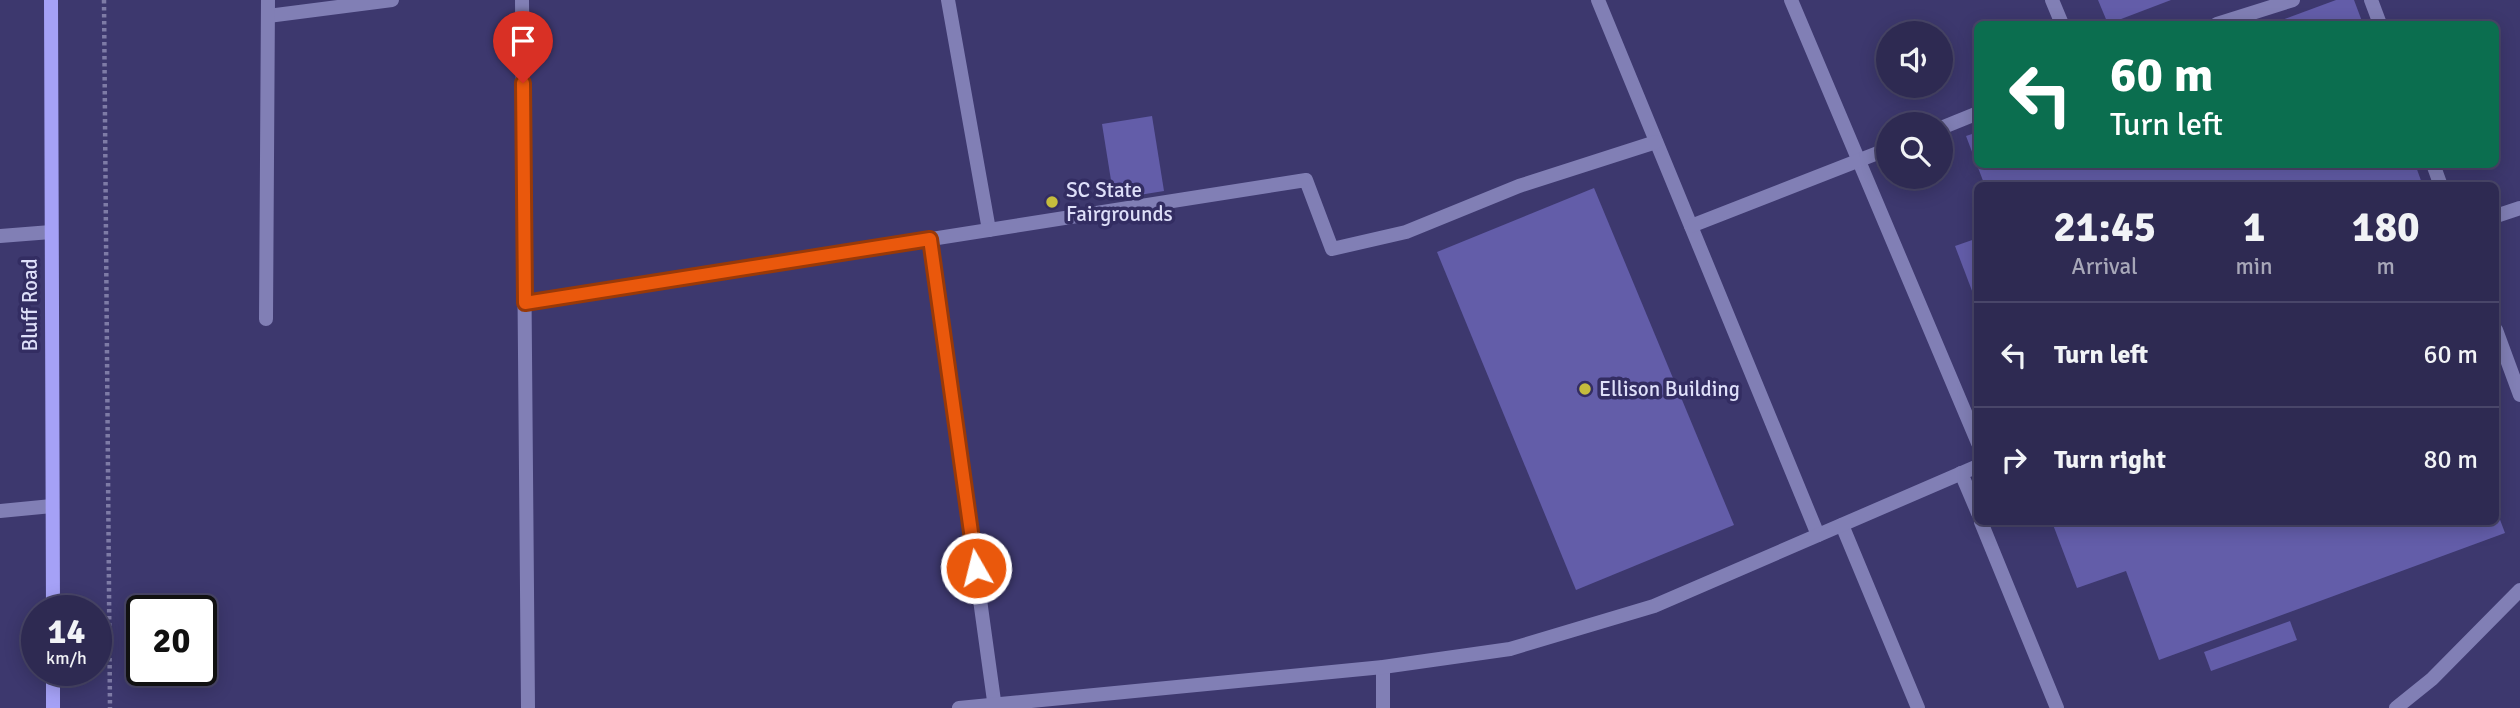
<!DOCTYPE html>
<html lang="en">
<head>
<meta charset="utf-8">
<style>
	:root { --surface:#2e2a52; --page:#363259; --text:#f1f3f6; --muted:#a7a7b8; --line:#494669 }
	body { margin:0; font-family:Signika,sans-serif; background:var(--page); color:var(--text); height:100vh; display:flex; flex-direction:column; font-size:26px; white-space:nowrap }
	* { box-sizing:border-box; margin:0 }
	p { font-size:23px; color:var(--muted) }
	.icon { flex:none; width:38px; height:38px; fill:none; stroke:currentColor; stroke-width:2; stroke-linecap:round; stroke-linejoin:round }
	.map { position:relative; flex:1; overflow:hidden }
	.sheet { position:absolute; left:1974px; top:182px; width:525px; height:343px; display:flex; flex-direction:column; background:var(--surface); border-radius:10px; box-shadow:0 4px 18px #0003,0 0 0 2px var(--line) }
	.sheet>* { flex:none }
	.banner { position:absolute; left:1974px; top:21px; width:525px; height:147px; border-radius:10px; box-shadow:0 4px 18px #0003,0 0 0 2px var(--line); background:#0b6e4f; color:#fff; overflow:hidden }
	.tools { position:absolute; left:1876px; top:21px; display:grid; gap:14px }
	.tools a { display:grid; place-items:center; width:77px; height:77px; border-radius:50%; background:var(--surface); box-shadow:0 4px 18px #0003,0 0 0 2px var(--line); font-size:35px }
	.speed { position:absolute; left:21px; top:595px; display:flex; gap:14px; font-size:35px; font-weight:700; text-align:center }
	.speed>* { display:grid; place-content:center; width:91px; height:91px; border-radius:50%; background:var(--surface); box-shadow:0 4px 18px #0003,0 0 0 2px var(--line); line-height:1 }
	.speed small { font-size:18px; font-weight:400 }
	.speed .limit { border:4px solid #111; border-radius:10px; background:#fff; color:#111 }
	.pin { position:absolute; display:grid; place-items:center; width:60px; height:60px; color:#fff; margin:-72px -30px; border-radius:50% 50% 50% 0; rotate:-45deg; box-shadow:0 0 7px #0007 }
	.pin .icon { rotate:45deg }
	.me { position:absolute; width:77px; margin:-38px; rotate:352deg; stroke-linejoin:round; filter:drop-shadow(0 0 5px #0008) }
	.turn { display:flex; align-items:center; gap:24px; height:147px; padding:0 21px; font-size:32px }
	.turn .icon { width:91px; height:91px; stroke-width:2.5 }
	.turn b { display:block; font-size:49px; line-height:60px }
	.eta { display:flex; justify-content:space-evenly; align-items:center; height:119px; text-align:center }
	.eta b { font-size:42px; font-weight:700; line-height:49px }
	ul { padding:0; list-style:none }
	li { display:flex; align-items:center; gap:21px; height:105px; padding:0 21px; border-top:2px solid var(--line) }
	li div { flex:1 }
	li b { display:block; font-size:26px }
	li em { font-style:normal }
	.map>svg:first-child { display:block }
	.building { fill:#635da9 }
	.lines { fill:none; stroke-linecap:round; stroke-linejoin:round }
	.path { stroke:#7e7ba6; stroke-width:4.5; stroke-dasharray:3.5 3.5; stroke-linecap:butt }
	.service { stroke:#817fb5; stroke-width:14 }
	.minor { stroke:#817fb5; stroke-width:14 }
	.secondary { stroke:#a5a1f6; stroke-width:14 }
	.route-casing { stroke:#983908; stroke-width:18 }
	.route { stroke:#ea580c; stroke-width:12 }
	.poi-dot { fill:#c5bc3d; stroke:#332d62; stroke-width:2.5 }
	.labels { text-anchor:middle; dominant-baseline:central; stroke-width:7; stroke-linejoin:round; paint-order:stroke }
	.poi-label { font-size:21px; fill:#dedff9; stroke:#332d62; text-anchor:start }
	.street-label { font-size:21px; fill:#dedff9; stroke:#332d62 }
</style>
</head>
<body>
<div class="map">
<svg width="2520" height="708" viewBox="0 0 2520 708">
	<rect width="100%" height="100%" fill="#3d386e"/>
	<g class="building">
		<polygon points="2098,0 2171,0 2108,24"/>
		<polygon points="2336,0 2354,0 2363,24 2271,24"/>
		<polygon points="1152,116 1164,191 1114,199 1102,124"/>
		<polygon points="1978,132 1978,164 2415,164 2423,186 1985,186 1966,136"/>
		<polygon points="1594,188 1734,525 1576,590 1437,252"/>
		<polygon points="1978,238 1978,304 1977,304 1955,246"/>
		<polygon points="2496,509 2505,533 2159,660 2126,571 2077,588 2052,522 2496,522"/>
		<polygon points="2290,621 2297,640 2211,671 2204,652"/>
	</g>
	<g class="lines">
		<polyline class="path" points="104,0 110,708"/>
		<g class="service">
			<polyline points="522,0 528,708"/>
			<polyline points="948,0 989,230"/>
			<polyline points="1598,0 1818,535"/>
			<polyline points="1791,0 1978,443"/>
			<polyline points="2052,0 2062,24"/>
			<polyline points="2371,0 2380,24"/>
			<polyline points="268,16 392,0"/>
			<polyline points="2217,24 2293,0"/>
			<polyline points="1941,128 1978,113"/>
			<polyline points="2433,164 2441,186"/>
			<polyline points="2496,216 2520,208"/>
			<polyline points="1691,226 1888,149"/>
			<polyline points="930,239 995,708"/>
			<polyline points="525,303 1306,180 1332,249 1406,232 1519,186 1656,142"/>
			<polyline points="266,319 268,0"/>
			<polyline points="2496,330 2520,395"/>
			<polyline points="1961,473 1978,513"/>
			<polyline points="0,511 52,506"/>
			<polyline points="1981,522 2057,708"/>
			<polyline points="1842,525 1918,708"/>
			<polyline points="1383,667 1383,708"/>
			<polyline points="959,708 1383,667 1510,649 1654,606 1978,466"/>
			<polyline points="2396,708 2432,679 2520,590"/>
		</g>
		<polyline class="minor" points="0,236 51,232"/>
		<g class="secondary">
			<polyline points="51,0 53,611"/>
			<polyline points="53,670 53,708"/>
		</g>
	</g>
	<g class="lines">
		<defs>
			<polyline id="route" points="523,83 525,303 930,239 976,568"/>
		</defs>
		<use href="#route" class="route-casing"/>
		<use href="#route" class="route"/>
	</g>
	<g class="poi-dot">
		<circle cx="1052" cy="202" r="7"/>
		<circle cx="1585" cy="389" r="7"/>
	</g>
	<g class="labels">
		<g class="poi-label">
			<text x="1066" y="190">SC State<tspan x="1066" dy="24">Fairgrounds</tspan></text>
			<text x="1599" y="389">Ellison Building</text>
		</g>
		<g class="street-label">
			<text transform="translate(30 305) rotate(-90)">Bluff Road</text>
		</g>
	</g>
</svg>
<div class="tools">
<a><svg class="icon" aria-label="sound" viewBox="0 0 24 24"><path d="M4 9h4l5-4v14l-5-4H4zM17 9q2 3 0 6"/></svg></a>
<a><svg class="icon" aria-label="search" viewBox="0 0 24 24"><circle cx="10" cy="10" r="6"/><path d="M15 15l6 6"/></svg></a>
</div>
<div class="speed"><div>14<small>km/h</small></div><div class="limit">20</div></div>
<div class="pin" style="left:523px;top:83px;background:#d93025"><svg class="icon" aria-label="arrive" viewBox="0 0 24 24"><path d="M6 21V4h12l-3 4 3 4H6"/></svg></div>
<svg class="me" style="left:976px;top:568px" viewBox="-20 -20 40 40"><circle r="17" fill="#ea580c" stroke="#fff" stroke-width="3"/><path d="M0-11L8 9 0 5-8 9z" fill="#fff"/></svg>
<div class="banner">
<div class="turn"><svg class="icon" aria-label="left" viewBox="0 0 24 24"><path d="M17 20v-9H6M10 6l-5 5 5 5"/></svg><div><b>60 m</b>Turn left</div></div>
</div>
<section class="sheet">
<div class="eta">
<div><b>21:45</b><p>Arrival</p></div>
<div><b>1</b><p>min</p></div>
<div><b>180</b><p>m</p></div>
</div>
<ul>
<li><svg class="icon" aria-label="left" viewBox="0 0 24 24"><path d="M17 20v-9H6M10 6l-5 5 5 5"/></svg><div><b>Turn left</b></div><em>60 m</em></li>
<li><svg class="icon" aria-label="right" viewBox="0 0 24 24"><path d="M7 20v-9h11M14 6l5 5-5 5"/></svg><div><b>Turn right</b></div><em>80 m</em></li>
</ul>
</section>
</div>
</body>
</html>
